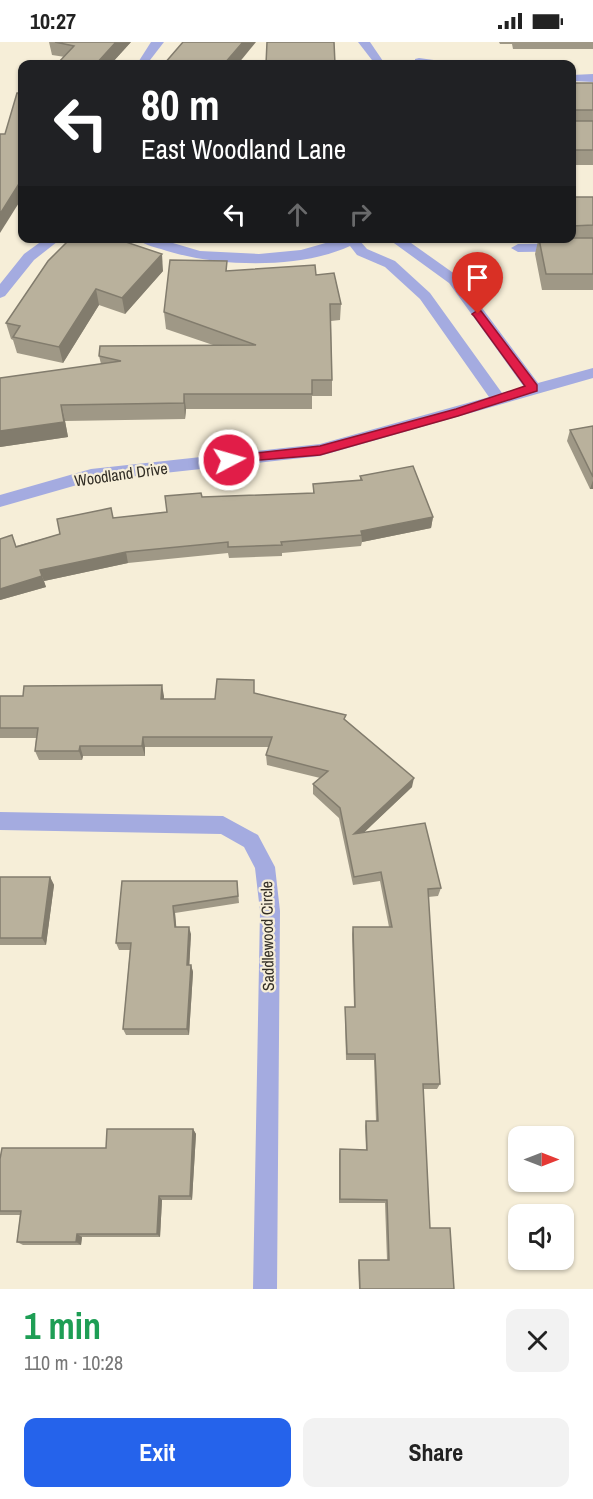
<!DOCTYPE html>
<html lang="en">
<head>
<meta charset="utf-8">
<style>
	:root { --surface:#fff; --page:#f2f2f2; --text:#222; --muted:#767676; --accent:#2563eb }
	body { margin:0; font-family:"Archivo Narrow",sans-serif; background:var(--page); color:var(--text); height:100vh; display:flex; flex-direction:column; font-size:22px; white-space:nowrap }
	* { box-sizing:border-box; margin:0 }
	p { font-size:20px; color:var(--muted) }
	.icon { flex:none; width:33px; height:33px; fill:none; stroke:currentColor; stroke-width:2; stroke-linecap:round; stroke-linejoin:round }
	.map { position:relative; height:1247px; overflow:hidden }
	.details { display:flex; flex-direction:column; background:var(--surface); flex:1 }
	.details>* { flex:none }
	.hud { position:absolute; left:18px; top:18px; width:558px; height:183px; border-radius:12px; box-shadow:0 2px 4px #0004; background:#202124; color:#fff; overflow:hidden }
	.needle { width:39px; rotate:90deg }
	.tools { position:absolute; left:508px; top:1084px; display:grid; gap:12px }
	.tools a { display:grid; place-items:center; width:66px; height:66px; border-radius:12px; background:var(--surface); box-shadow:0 2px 4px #0004; font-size:30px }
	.pin { position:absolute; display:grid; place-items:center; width:51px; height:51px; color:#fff; margin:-62px -26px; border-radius:50% 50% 50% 0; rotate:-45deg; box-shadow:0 0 6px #0007 }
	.pin .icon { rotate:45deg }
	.me { position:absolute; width:66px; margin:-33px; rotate:84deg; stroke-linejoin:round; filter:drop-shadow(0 0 4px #0008) }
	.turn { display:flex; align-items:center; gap:21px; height:126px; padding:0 24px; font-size:27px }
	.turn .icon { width:78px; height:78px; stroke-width:2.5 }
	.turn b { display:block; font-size:42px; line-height:51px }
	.lanes { display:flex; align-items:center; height:57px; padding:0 24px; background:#0003; justify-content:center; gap:30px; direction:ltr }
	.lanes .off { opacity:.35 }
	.round { display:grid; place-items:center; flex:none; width:63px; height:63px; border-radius:12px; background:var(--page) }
	.head { display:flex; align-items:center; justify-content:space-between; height:102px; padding:0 24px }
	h1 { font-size:36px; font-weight:800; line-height:45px; color:#1e9e55 }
	.button { display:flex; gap:12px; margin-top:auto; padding:12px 24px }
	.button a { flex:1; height:69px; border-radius:12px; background:var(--accent); color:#fff; font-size:24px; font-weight:800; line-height:69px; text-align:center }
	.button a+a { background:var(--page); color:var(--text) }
	.status { display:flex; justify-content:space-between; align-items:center; height:42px; padding:0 30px; background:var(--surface); direction:ltr }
	.status svg { height:16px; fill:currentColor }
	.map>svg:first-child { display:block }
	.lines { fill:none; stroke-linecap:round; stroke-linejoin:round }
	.minor { fill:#a4abe0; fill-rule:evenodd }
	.wall { fill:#9f9886 }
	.shaded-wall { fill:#827c6d }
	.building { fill:#b9b19c; stroke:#827c6d; stroke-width:1.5 }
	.route { fill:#e11d48; stroke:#92132f; stroke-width:1.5 }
	.labels { text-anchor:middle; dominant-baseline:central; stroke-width:4.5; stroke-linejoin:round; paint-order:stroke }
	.street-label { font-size:16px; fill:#322e26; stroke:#f6eed8 }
</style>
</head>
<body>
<div class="status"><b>10:27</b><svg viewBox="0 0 49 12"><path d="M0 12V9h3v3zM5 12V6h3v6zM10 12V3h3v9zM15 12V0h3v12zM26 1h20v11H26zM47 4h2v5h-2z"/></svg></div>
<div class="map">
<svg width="593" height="1247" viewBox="0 0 593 1247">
	<rect width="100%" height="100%" fill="#f6eed8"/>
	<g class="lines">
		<g class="minor">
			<polygon points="151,0 164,0 147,22 137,22"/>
			<polygon points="358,0 370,0 385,22 375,22"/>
			<polygon points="419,16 441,19 447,22 415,21 415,17"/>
			<polygon points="593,32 593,40 572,39 572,33"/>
			<polygon points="46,196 62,196 34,218 5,254 0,256 0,242 24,212"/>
			<path d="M136,196H156L200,209L259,212L301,208L343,196H361L360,199L367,207L395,219L430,251L502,351L524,345L449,241L387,196H404L459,235L538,341L593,326V336L320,414L91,439L0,465V453L91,427L320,402L489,355L420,257L385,225L357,213L350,204C298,228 214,225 161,207C153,205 142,202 136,196Z"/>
			<polygon points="593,201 593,209 518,210 511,206 518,202"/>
			<polygon points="0,770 223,774 258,793 275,825 280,869 277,1247 253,1247 260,869 255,826 244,805 221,792 0,788"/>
		</g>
	</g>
	<g class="wall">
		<polygon points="49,0 131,0 111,22 52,13"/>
		<polygon points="499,0 593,0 593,7 513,7 512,2 500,2"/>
		<rect x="572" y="41" width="21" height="82"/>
		<polygon points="572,155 593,155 593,248 542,248 535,212 538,199 533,200 532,196 572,196"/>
		<polygon points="91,200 163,229 125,272 99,263 63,321 17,311 13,298 11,297 6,281"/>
		<polygon points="227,229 316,233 341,262 340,278 331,279 332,338 332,354 312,354 312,367 186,367 185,377 65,379 68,395 0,405 0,336 101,322 99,314 213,303 166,287 164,270"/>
		<polygon points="593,384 593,447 590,447 567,399 570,388"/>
		<polygon points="360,434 433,475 431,486 362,500 361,504 282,511 282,514 229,516 228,511 128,521 44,539 46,545 0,558 0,497 16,504 60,492 113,476 167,470 202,455 313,451 313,442 360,438"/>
		<polygon points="255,651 345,678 412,745 364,790 441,846 438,854 428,855 440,1042 437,1047 423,1047 430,1186 454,1247 359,1247 358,1220 359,1218 387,1218 385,1161 339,1161 339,1112 340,1107 366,1108 365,1084 366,1079 376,1079 374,1018 346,1018 345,972 345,965 354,965 352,892 353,885 389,885 380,839 353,843 339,776 313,752 313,742 320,736 267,723 266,713 269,705 145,705 145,714 83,714 82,718 39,718 35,709 36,696 0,696 0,654 164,654 164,657 215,657"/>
		<polygon points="0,835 50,835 54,843 46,903 0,903"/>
		<polygon points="122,839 237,839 239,861 175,871 176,885 191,892 189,923 191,923 193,930 189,993 126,993 123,987 130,908 119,908 116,901"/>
		<polygon points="193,1087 196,1092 192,1158 162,1158 160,1195 82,1195 81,1203 23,1203 17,1200 20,1173 0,1173 0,1117 106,1106"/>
	</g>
	<g class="shaded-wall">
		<polygon points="116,0 131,0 111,22 96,22"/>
		<polygon points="243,0 256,0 238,22 224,22"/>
		<polygon points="22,137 22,156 0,191 0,172"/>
		<polygon points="162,212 163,229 125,272 122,256"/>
		<polygon points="96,247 99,263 63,321 59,305"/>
		<polygon points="184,352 186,367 185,377 184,361"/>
		<polygon points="61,363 65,379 68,395 0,405 0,389"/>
		<polygon points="593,438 593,447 590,447"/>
		<polygon points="433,475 431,486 362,500 361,489"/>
		<polygon points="126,510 128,521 44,539 40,528"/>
		<polygon points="42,534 46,545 0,558 0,547"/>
		<polygon points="162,643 164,654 163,667 161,657"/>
		<polygon points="143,695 145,705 145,714 142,704"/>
		<polygon points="80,704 83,714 82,718 79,709"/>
		<polygon points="414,736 412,745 353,801 354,792"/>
		<polygon points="50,835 54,843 46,903 42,896"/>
		<polygon points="173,864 175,871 177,892 175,885"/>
		<polygon points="189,885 191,892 189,930 187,923"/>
		<polygon points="191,923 193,930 189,993 187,987"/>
		<polygon points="193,1087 196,1092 192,1158 190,1154"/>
		<polygon points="159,1154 162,1158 160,1195 157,1192"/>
		<polygon points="77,1192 82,1195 81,1203 76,1200"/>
	</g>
	<g class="building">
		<polygon points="55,0 116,0 96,22 57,22 74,4"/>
		<polygon points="183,0 243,0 224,22 164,22"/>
		<polygon points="267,0 334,0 335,22 266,22"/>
		<polygon points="572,41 593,41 593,68 574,68 574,79 593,79 593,108 572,108"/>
		<polygon points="17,51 22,51 22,137 0,172 0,92 5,92"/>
		<polygon points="572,155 593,155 593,183 572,184"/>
		<polygon points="71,196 82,196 91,200 94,196 114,196 162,212 122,256 96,247 59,305 13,295 20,284 6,281 48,219"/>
		<polygon points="572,196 593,196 593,232 546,232 539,197"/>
		<polygon points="170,218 227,219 226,229 315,223 316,233 334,231 341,262 330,262 332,338 312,338 312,352 184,352 184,361 61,363 64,380 0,389 0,336 121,319 99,314 100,304 256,303 164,270"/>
		<polygon points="593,384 593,435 570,388"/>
		<polygon points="413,424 433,475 361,489 362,493 281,500 282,503 228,505 228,500 126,510 40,528 42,534 0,547 0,497 12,493 16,505 60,492 57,477 111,466 113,476 167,470 165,454 201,451 202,455 314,451 313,442 362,438 360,434"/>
		<polygon points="217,637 254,638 254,651 346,673 344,677 414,736 354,792 425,781 441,846 428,847 440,1042 423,1042 430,1186 450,1186 454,1247 360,1247 359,1218 389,1218 387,1158 340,1157 340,1107 367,1108 366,1079 378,1079 375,1012 347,1012 345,965 355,965 353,885 392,885 381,830 354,835 340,766 313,742 328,729 266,713 272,695 143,695 142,704 80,704 79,709 35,709 38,686 0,686 0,654 23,654 24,644 162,643 161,657 215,657"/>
		<polygon points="0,835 50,835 42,896 0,896"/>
		<polygon points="122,839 237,839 238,854 173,864 175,885 189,885 187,923 191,923 187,987 123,987 131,901 116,901"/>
		<polygon points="107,1087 193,1087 190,1154 159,1154 157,1192 77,1192 76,1200 17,1200 21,1169 0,1169 0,1117 2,1106 106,1106"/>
	</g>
	<polygon class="route" points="478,268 481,269 537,343 537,349 458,374 320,413 224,421 223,418 229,414 320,404 456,367 525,344 474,274 472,272"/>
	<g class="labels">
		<g class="street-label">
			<text transform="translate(121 432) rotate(-8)">Woodland Drive</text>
			<text transform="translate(267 894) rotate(-91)">Saddlewood Circle</text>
		</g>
	</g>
</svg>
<div class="tools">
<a><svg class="needle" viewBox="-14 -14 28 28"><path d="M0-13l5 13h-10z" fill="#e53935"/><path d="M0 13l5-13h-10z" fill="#767676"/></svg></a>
<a><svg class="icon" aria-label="sound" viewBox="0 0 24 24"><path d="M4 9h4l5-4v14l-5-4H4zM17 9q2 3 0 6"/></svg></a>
</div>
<div class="pin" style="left:478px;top:272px;background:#d93025"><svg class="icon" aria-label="arrive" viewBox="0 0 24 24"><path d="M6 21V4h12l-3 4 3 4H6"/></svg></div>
<svg class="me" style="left:229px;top:418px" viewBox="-20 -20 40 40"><circle r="17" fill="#e11d48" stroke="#fff" stroke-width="3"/><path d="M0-11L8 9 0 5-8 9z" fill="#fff"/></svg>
<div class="hud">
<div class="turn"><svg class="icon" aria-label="left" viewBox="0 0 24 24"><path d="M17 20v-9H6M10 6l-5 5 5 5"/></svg><div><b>80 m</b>East Woodland Lane</div></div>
<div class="lanes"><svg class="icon" aria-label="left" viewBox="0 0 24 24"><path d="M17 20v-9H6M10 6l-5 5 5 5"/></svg><svg class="icon off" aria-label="ahead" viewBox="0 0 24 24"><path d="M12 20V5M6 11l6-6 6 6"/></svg><svg class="icon off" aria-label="right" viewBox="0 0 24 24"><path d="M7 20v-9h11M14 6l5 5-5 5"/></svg></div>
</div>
</div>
<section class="details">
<div class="head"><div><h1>1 min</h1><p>110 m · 10:28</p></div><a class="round"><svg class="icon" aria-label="close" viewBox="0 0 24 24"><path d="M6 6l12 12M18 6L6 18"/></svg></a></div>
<div class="button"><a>Exit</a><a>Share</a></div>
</section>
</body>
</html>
